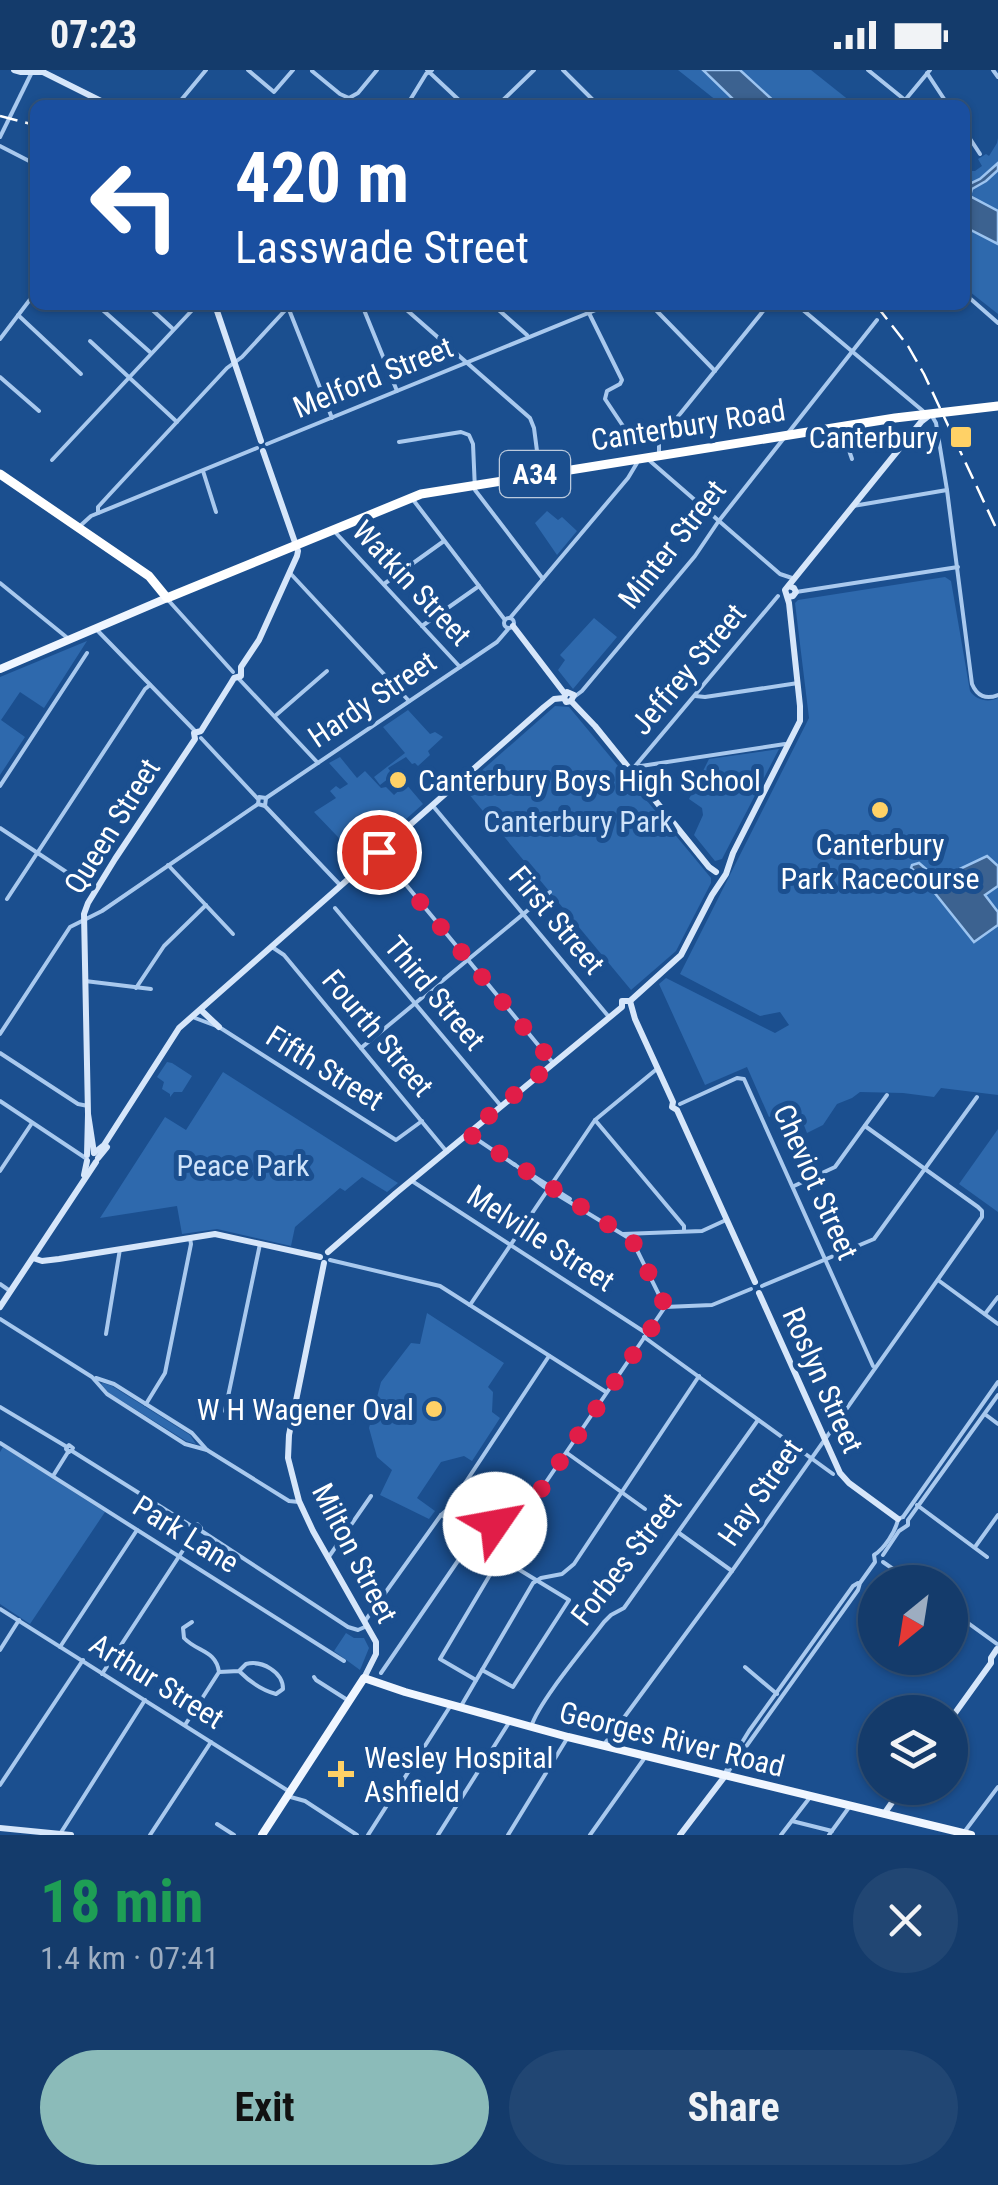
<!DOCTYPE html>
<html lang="en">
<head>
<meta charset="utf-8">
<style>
	:root { --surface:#143b6b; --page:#214673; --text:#f1f3f6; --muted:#9dadc1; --line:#33557e; --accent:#8bbbb9 }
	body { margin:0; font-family:"Roboto Condensed",sans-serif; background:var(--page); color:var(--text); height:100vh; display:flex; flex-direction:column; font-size:38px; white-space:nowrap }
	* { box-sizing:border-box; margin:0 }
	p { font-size:32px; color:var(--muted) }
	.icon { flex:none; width:55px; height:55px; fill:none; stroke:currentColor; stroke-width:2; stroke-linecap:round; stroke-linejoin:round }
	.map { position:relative; height:1765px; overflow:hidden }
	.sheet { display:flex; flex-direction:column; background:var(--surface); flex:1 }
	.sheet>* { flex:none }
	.top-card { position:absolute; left:30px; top:30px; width:940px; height:210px; border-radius:15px; box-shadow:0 2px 8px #0004,0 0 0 2px var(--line); background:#1a4fa0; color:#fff; overflow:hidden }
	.needle { width:65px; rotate:210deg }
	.buttons { position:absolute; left:858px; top:1495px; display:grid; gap:20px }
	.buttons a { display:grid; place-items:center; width:110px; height:110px; border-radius:50%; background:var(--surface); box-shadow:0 2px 8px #0004,0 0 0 2px var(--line); font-size:50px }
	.pin { position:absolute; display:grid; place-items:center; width:85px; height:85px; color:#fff; margin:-42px; border:5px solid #fff; border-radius:50%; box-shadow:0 2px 10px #0007 }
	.me { position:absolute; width:110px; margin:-55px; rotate:57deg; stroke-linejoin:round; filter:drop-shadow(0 0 8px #0008) }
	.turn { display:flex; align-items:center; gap:35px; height:210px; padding:0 40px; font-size:45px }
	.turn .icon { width:130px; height:130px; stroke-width:2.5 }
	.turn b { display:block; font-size:70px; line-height:85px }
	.round { display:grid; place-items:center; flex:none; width:105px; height:105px; border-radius:52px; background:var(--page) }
	.summary { display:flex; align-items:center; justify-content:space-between; height:170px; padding:0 40px }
	h1 { font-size:60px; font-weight:700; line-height:75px; color:#1e9e55 }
	.primary-button { display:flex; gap:20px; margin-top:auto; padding:20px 40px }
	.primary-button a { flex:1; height:115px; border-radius:60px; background:var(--accent); color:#111; font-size:40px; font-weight:700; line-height:115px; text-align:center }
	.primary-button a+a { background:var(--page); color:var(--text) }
	.status { display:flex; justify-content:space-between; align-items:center; height:70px; padding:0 50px; background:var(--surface); direction:ltr }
	.status svg { height:28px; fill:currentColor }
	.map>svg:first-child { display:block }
	.green { fill:#2e69ad }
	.water { fill:#3c6290; stroke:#9cc4f0; stroke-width:2.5 }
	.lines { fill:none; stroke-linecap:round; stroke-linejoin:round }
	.street { stroke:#a9c9ee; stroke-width:4 }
	.secondary { stroke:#d6e6fa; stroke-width:6 }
	.primary { stroke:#f0f6ff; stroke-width:8 }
	.highway { stroke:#fff; stroke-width:9 }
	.rail { stroke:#fff; stroke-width:2.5; stroke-dasharray:18 8; stroke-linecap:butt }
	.route { stroke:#e11d48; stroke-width:18; stroke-dasharray:0 32.4 }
	.poi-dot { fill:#ffd166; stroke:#1b4f8f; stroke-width:4 }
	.labels { text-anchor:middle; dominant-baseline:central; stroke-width:10; stroke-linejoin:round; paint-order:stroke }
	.shield { fill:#1b4f8f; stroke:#bbcadd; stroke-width:2.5 }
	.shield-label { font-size:28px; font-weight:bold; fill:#fff }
	.street-label { font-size:30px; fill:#fff; stroke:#1b4f8f }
	.poi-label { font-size:30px; fill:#fff; stroke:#1b4f8f; text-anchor:end }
	.park-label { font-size:30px; fill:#cfe3fa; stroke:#1b4f8f }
</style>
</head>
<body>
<div class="status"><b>07:23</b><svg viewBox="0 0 49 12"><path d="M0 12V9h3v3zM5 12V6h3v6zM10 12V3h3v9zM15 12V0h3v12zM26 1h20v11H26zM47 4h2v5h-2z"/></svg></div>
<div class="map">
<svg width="998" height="1765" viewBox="0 0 998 1765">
	<rect width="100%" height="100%" fill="#1b4f8f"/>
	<g class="green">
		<polygon points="678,0 703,0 739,35 718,35 717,31"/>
		<polygon points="740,0 811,0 855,35 778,35"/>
		<polygon points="998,68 998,141 965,126 965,101 975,101 982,96 978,89 986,84 989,86 997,73"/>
		<polygon points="965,157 998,174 998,244 965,218"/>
		<polygon points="547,441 558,450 562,447 577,461 557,485 535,453"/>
		<path d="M945,507L951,511L970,621C976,630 988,633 998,628V1025L941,1018L934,1027L903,1023L860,1022L852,1028L837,1034L823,1055L807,1063L796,1035L769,1047L747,997L705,1015L659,914L666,908L775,963L789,955L780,942L760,946L680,904L809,648L795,533L798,530Z"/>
		<polygon points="594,548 617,567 573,619 558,600 565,590 560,585"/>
		<polygon points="87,571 44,638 20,622 1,650 25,667 0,705 0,607"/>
		<polygon points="555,636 569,637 711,808 711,813 676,881 631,920 463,717"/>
		<polygon points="408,640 430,664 435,662 443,667 428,681 430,685 418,696 415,693 412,694 406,687 388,698 393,705 380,715 374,707 405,683 383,657"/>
		<polygon points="779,679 722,789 715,791 694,765 703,745 702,738 689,729 709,689"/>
		<polygon points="340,687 357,708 365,701 381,718 386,717 394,725 406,714 423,734 360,790 314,742 336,728 330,721 336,716 340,719 348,714 329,693"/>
		<polygon points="167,992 172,993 192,1006 182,1022 174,1022 170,1027 170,1024 162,1019 164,1012 157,1007"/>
		<polygon points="223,1002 398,1113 387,1122 362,1107 345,1121 340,1118 295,1157 291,1176 217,1159 182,1164 177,1136 100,1148 165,1047 186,1060"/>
		<polygon points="998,1059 998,1142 959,1114"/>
		<polygon points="427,1243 504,1293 488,1317 493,1322 492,1342 500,1348 472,1391 464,1386 441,1392 417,1428 435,1441 429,1449 380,1425 392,1400 377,1387 369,1358 381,1312 411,1273 420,1274"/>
		<polygon points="103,1313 112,1316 190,1365 196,1374 186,1371 109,1323 101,1314"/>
		<polygon points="3,1377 105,1442 30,1554 0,1534 0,1382"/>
		<polygon points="346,1563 354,1568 364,1568 369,1578 360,1600 334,1581"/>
	</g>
	<g class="water">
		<polygon points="703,0 740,0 778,35 739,35"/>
		<polygon points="998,93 998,100 986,111 972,119 970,126 998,141 998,174 965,157 965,116 980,109"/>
		<polygon points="987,786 998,796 998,816 985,825 998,842 998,855 974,872 934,822 927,811 911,798 912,795 919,793 934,806 943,807"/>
	</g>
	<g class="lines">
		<g class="street">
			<polyline points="248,0 274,22 293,0"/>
			<polyline points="427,0 460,31 485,35"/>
			<polyline points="563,0 598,35"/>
			<polyline points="868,0 905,30"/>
			<polyline points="993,0 998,7"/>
			<polyline points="312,1 340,24 349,28 358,23 377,0"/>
			<polyline points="927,3 948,35"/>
			<polyline points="177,35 206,0"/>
			<polyline points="407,35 426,4 432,0"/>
			<polyline points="498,35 534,0"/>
			<polyline points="901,35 930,0"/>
			<polyline points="965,61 980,84"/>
			<polyline points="0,67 31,4"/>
			<polyline points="0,76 35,94"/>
			<polyline points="965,224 998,253"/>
			<polyline points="97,235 151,283"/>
			<polyline points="147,235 173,259"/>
			<polyline points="362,235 397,321"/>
			<polyline points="401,235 530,348 534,358 540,404"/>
			<polyline points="493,235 527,265"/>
			<polyline points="585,235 622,310 620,314 607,321 605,329 631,368"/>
			<polyline points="651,235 715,301"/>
			<polyline points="797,235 923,341"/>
			<polyline points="288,237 332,348"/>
			<polyline points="18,245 81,304"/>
			<polyline points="0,269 35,223"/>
			<polyline points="90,271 177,352"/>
			<polyline points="0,307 39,341"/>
			<path d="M932,346L936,353L947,420L972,614C977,626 986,630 998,625"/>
			<polyline points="842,360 852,389"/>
			<polyline points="399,372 461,362 469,365 473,374 475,420 543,509"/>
			<polyline points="267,374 608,235"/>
			<polyline points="659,385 659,370 768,235"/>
			<polyline points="52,390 197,235"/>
			<polyline points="650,391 780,504 792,508"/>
			<polyline points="203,401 216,442"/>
			<polyline points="414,431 505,550"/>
			<polyline points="853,436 947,420"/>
			<polyline points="98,443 98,437 109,425 227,298 242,287 290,235"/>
			<polyline points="80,456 91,446 257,378"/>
			<polyline points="335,462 460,597"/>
			<polyline points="290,503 409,631"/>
			<polyline points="0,513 70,570"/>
			<polyline points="384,514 444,471"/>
			<polyline points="796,522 958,497"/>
			<polyline points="169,531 233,602"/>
			<circle cx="509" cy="553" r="5"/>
			<polyline points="510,548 628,408 637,393"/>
			<polyline points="422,556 479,516"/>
			<polyline points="97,560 195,661"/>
			<polyline points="239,609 318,693"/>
			<polyline points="695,626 705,627 798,613"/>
			<polyline points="574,627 582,621 695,486 718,452 877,250"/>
			<polyline points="275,646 327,601"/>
			<polyline points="201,668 258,729"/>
			<polyline points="637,695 641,696 785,674"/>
			<polyline points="631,701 778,526"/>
			<polyline points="0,716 87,583"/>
			<polygon points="259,727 266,728 265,736 258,734"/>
			<polyline points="266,728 497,572 509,558"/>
			<polyline points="265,736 341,816"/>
			<polyline points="433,736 609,947"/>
			<polyline points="0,758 95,821"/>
			<polyline points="379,782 553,993"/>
			<polyline points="168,795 233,864"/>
			<polyline points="7,829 145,619 150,615"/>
			<polyline points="335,838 501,1036"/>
			<polyline points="272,877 284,885 447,1082"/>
			<polyline points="85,911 151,919"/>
			<polyline points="136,918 164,876 206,835"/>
			<polyline points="195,948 219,957 396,1070 422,1051"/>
			<polyline points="0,964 70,857 102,841 258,734"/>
			<polyline points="361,978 550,822"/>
			<polyline points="0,983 78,1034 88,1036"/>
			<polyline points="0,1031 87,1089"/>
			<polyline points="680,1034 737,1008 744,1009 873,1296"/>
			<polyline points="595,1050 684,1156 684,1161"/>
			<polyline points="469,1064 515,1095"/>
			<polyline points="514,1094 543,1116 632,1170 665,1237"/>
			<polyline points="0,1101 32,1053"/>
			<polyline points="527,1102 570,1129"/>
			<polyline points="412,1111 646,1263"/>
			<polyline points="794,1116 835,1097 887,1025"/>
			<polyline points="623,1164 702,1161 726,1150"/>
			<polyline points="330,1190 440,1216 606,1322"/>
			<polyline points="938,1210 998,1254"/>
			<polyline points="0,1214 10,1221"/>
			<polyline points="762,1216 874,1169 977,1027"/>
			<polyline points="470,1235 595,1050 658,998"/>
			<polyline points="665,1237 712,1235 751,1219"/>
			<polyline points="985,1244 998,1227"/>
			<polyline points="0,1249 92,1307 107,1324 185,1374 207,1380"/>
			<polyline points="106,1264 120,1179"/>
			<polyline points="644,1267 833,1404"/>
			<polyline points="96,1308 114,1314 192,1363 207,1380 289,1431 299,1432"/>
			<polyline points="146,1334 165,1303 191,1174 190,1168"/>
			<polyline points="0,1337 67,1377"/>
			<polyline points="225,1341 260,1174"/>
			<polyline points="986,1345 998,1354"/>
			<polyline points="0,1373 344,1591"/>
			<polygon points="69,1375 73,1378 69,1382 66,1379"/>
			<polyline points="72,1381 193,1457"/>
			<polyline points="567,1383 645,1439"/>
			<polyline points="53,1406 68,1382"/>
			<polyline points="917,1435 987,1487"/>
			<polyline points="903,1447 998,1312"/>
			<polygon points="197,1454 201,1458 197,1462 193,1458"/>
			<polyline points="200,1460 348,1557 358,1560 367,1556"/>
			<polyline points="477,1463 441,1445 448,1439 549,1286"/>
			<polyline points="679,1463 732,1501"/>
			<polyline points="975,1477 998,1445"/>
			<polyline points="883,1485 899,1461 908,1455 908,1450 998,1325"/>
			<polyline points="328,1488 371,1426"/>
			<polyline points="883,1492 912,1512"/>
			<polyline points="0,1539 290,1722"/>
			<polyline points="950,1540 997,1574"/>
			<polyline points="365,1551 441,1445"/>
			<polyline points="60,1577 137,1460"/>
			<polyline points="0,1580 19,1550"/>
			<polyline points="745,1597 777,1624"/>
			<path d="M219,1602L239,1601L246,1594C262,1590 283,1602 283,1619L276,1624C261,1620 250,1612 239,1601"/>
			<path d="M381,1603L477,1463C492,1450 512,1455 527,1440L665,1237"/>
			<polyline points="102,1604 195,1462"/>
			<polyline points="314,1607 316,1610 349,1631"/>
			<polyline points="476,1610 440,1589 500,1488 569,1530 513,1617 482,1600"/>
			<polyline points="461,1636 533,1513 541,1508 562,1504 574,1494 699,1306"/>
			<path d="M185,1655L219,1602C216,1580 197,1582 184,1568L183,1558L192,1552"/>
			<path d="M531,1657C539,1631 586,1576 604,1552L611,1545L624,1538L758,1350"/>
			<polyline points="603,1676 732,1501 982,1147 982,1141 978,1137 865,1056"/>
			<polyline points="726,1701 730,1692 749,1661 853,1516 858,1513"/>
			<path d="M725,1706L858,1520L860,1513L875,1492L874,1485C884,1479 896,1461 898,1449L903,1447"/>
			<polyline points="0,1715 83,1590"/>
			<polyline points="287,1726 305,1731 357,1765"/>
			<polyline points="792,1751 832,1761"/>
			<polyline points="217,1754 234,1765"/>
			<polyline points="965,1761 998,1717"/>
			<polyline points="60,1764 145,1630"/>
			<polyline points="150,1765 211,1672"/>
			<polyline points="368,1765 451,1635"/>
			<polyline points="438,1765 510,1651"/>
			<polyline points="508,1765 568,1667"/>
			<polyline points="590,1765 646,1686"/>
			<polyline points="781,1765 811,1726"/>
			<polyline points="829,1765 850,1736"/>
		</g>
		<g class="secondary">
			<polyline points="14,0 21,2 43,2 109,35"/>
			<polyline points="215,235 261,371"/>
			<polyline points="788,527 793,526 796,522 794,518 789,516"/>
			<polyline points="513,556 565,624"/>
			<polygon points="567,622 574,625 571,631 566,632 564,628"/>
			<polyline points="571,631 595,656 709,797 716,802"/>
			<polyline points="630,931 635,949 673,1032 672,1037 677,1040 755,1212"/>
			<polyline points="202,941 219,957"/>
			<polyline points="94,1083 88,1044 84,844 88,833 115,789 195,669 194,663 201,661 231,613 234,608 241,606 241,597 259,570 297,486 298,481 263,381"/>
			<polyline points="94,1083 104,1075 179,958 544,637 554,629 564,628"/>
			<polyline points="87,1085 88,1045"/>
			<polyline points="98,1088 107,1077"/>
			<polyline points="84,1105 87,1091"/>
			<polyline points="328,1182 396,1123 622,937 622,931 630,931 681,885 712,825 726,804 733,783 800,651 800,636 789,533 785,520 921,352 930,345"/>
			<polyline points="33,1188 42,1191 59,1189 215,1164 320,1187"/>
			<polyline points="324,1193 289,1365 288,1388 299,1431 313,1461 376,1572 376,1584 364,1608"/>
			<polyline points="759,1223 840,1403 849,1413 898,1449"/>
			<polyline points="0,1237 96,1092"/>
			<polyline points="950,1650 991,1593 991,1588 997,1579"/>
			<polyline points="884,1744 902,1718"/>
			<polyline points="0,1758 71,1765"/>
			<polyline points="680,1765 725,1706"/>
		</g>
		<g class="primary">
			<polyline points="0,599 167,528"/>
			<polyline points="262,1765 364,1608 405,1622 568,1667 971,1765"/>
		</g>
		<polyline class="highway" points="0,404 149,506 167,528 421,424 895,348 998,336"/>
		<g class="rail">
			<polyline points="0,46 35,55"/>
			<polyline points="876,235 908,276 924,304 998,462"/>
		</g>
	</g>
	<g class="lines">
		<polyline class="route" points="379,782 553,993 468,1063 632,1170 666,1237 527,1440 515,1450 495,1454"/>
	</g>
	<g class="poi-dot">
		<rect x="949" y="355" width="24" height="24" rx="5"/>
		<circle cx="398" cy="710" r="10"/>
		<circle cx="880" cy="740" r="10"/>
		<circle cx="434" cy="1339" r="10"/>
		<path d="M336 1689h10v10h10v10h-10v10h-10v-10h-10v-10h10z"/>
	</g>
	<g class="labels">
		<rect class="shield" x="500" y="381" width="70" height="46" rx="8"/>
		<g class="shield-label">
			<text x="535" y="404">A34</text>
		</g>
		<g class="street-label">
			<text transform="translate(373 307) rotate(-22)">Melford Street</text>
			<text transform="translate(688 355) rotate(-9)">Canterbury Road</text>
			<text transform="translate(672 474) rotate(-52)">Minter Street</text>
			<text transform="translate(412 513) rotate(47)">Watkin Street</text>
			<text transform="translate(688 599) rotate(-50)">Jeffrey Street</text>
			<text transform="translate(372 629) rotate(-34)">Hardy Street</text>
			<text transform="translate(112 756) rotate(-58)">Queen Street</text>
			<text transform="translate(557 850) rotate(50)">First Street</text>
			<text transform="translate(435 923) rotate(50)">Third Street</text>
			<text transform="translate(378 963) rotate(50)">Fourth Street</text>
			<text transform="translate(325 998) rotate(32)">Fifth Street</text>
			<text transform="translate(816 1112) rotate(66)">Cheviot Street</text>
			<text transform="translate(541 1168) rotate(33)">Melville Street</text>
			<text transform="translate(823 1310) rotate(66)">Roslyn Street</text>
			<text transform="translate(760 1422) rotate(-55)">Hay Street</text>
			<text transform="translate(186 1464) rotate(32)">Park Lane</text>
			<text transform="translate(355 1483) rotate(63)">Milton Street</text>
			<text transform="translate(626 1489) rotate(-52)">Forbes Street</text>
			<text transform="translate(157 1611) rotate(32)">Arthur Street</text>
			<text transform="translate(672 1669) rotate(14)">Georges River Road</text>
		</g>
		<g class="poi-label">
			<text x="938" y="367">Canterbury</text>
			<text x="418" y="710" text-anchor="start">Canterbury Boys High School</text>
			<text x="880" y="774" text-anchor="middle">Canterbury<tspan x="880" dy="34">Park Racecourse</tspan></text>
			<text x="414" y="1339">W H Wagener Oval</text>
			<text x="364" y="1687" text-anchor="start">Wesley Hospital<tspan x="364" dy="34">Ashfield</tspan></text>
		</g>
		<g class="park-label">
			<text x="578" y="751">Canterbury Park</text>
			<text x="243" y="1095">Peace Park</text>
		</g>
	</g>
</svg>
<div class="buttons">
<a><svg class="needle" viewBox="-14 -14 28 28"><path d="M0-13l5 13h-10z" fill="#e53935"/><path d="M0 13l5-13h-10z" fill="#9dadc1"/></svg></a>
<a><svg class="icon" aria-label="layers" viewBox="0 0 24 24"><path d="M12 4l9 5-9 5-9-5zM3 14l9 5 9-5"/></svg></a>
</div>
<div class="pin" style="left:379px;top:782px;background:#d93025"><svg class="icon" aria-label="arrive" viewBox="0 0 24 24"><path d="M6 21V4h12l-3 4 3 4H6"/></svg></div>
<svg class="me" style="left:495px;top:1454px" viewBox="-20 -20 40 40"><circle r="19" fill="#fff"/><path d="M0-13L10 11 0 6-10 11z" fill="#e11d48"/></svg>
<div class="top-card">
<div class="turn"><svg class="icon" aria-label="left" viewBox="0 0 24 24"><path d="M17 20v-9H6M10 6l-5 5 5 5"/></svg><div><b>420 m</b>Lasswade Street</div></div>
</div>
</div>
<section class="sheet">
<div class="summary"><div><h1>18 min</h1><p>1.4 km · 07:41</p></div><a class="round"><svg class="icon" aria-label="close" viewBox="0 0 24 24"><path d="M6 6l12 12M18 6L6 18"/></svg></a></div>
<div class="primary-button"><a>Exit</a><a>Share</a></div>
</section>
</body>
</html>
